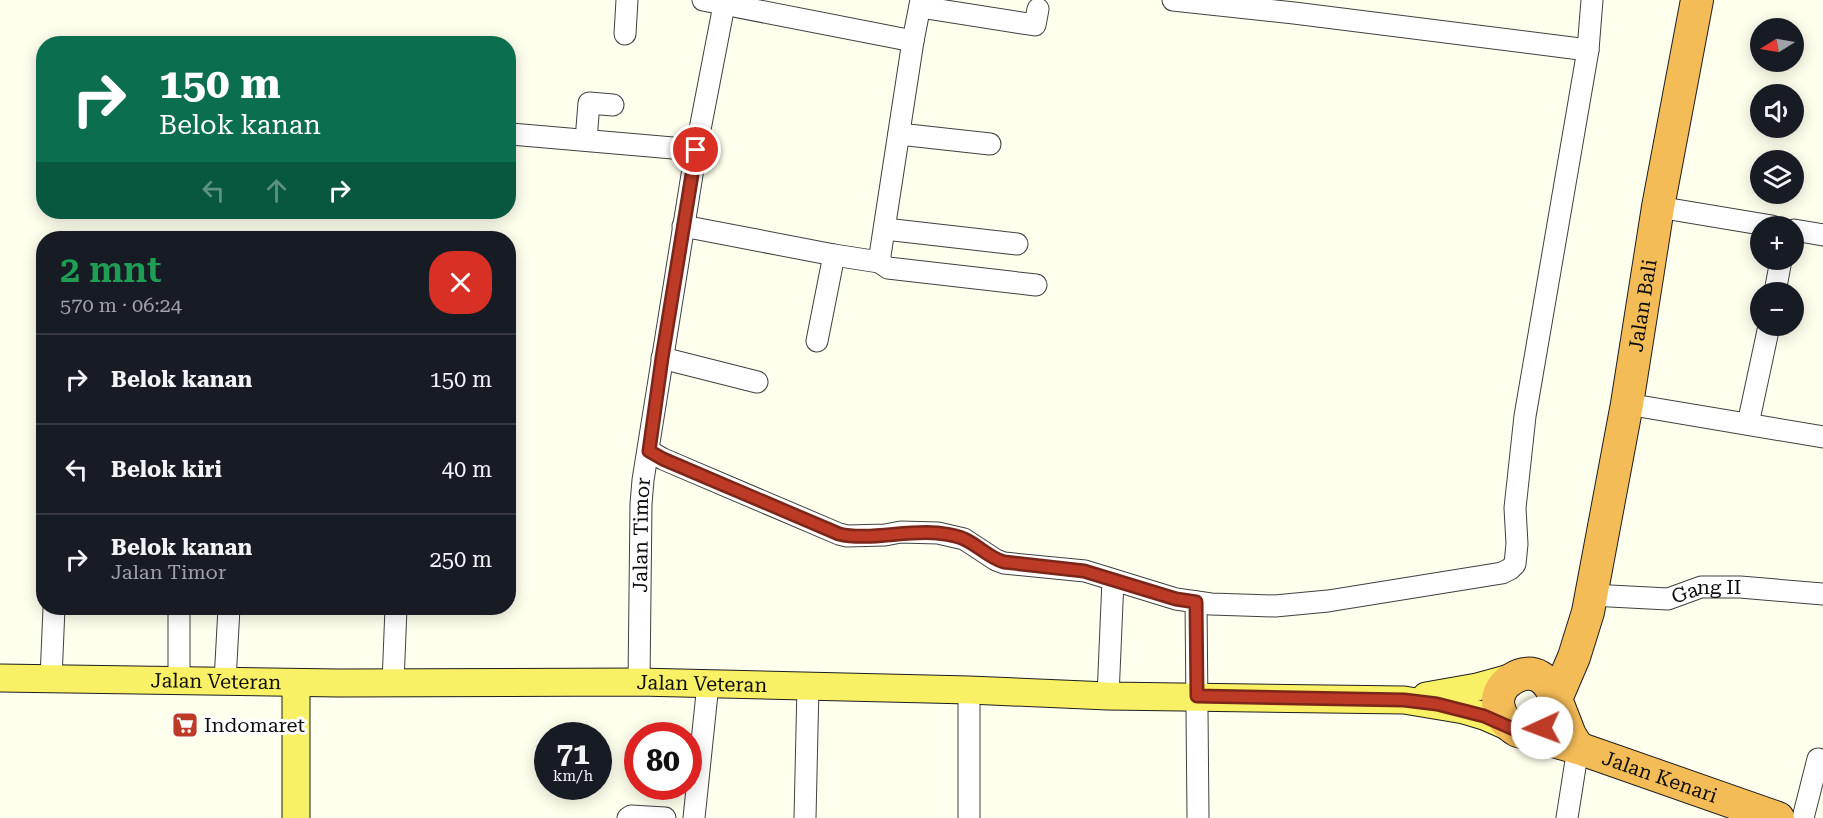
<!DOCTYPE html>
<html lang="id">
<head>
<meta charset="utf-8">
<style>
	:root { --surface:#171b24; --page:#242831; --text:#f1f3f6; --muted:#9ea1a6; --line:#363941 }
	body { margin:0; font-family:"Roboto Serif",serif; background:var(--page); color:var(--text); height:100vh; display:flex; flex-direction:column; font-size:22px; white-space:nowrap }
	* { box-sizing:border-box; margin:0 }
	p { font-size:20px; color:var(--muted) }
	.icon { flex:none; width:33px; height:33px; fill:none; stroke:currentColor; stroke-width:2; stroke-linecap:round; stroke-linejoin:round }
	.map { position:relative; flex:1; overflow:hidden }
	.sheet { position:absolute; left:36px; top:231px; width:480px; height:384px; display:flex; flex-direction:column; background:var(--surface); border-radius:24px; box-shadow:0 3px 15px #0003 }
	.sheet>* { flex:none }
	.hud { position:absolute; left:36px; top:36px; width:480px; height:183px; border-radius:24px; box-shadow:0 3px 15px #0003; background:#0b6e4f; color:#fff; overflow:hidden }
	.needle { width:39px; rotate:259deg }
	.controls { position:absolute; left:1750px; top:18px; display:grid; gap:12px }
	.controls a { display:grid; place-items:center; width:54px; height:54px; border-radius:50%; background:var(--surface); box-shadow:0 3px 15px #0003; font-size:30px }
	.speed { position:absolute; left:534px; top:722px; display:flex; gap:12px; font-size:30px; font-weight:700; text-align:center }
	.speed>* { display:grid; place-content:center; width:78px; height:78px; border-radius:50%; background:var(--surface); box-shadow:0 3px 15px #0003; line-height:1 }
	.speed small { font-size:15px; font-weight:400 }
	.speed .limit { border:9px solid #d22; background:#fff; color:#111 }
	.pin { position:absolute; display:grid; place-items:center; width:51px; height:51px; color:#fff; margin:-26px; border:3px solid #fff; border-radius:50%; box-shadow:0 2px 6px #0007 }
	.me { position:absolute; width:66px; margin:-33px; rotate:268deg; stroke-linejoin:round; filter:drop-shadow(0 0 4px #0008) }
	.turn { display:flex; align-items:center; gap:21px; height:126px; padding:0 24px; font-size:27px }
	.turn .icon { width:78px; height:78px; stroke-width:2.5 }
	.turn b { display:block; font-size:42px; line-height:51px }
	.lanes { display:flex; align-items:center; height:57px; padding:0 24px; background:#0003; justify-content:center; gap:30px; direction:ltr }
	.lanes .off { opacity:.35 }
	.round { display:grid; place-items:center; flex:none; width:63px; height:63px; border-radius:24px; background:var(--page) }
	.overview { display:flex; align-items:center; justify-content:space-between; height:102px; padding:0 24px }
	h1 { font-size:36px; font-weight:600; line-height:45px; color:#1e9e55 }
	ul { padding:0; list-style:none }
	li { display:flex; align-items:center; gap:18px; height:90px; padding:0 24px; border-top:2px solid var(--line) }
	li div { flex:1 }
	li b { display:block; font-size:22px }
	li em { font-style:normal }
	.map>svg:first-child { display:block }
	.lines { fill:none; stroke-linecap:round; stroke-linejoin:round }
	.minor-casing { stroke:#404040; stroke-width:23 }
	.major-casing { stroke:#1e1e1e; stroke-width:29 }
	.highway-casing { stroke:#1e1e1e; stroke-width:34 }
	.minor { stroke:#fff; stroke-width:21 }
	.major { stroke:#f8f065; stroke-width:27 }
	.highway { stroke:#f4bc57; stroke-width:32 }
	.route-casing { stroke:#7b2619; stroke-width:15 }
	.route { stroke:#bd3b26; stroke-width:10 }
	.labels { text-anchor:middle; dominant-baseline:central; stroke-width:6; stroke-linejoin:round; paint-order:stroke }
	.street-label { font-size:20px; fill:#0d0d0d; stroke:#fff }
	.poi-label { font-size:20px; fill:#0d0d0d; stroke:#fff; text-anchor:start }
</style>
</head>
<body>
<div class="map">
<svg width="1823" height="818" viewBox="0 0 1823 818">
	<rect width="100%" height="100%" fill="#ffe"/>
	<g class="lines">
		<defs>
			<g id="minor">
				<polyline points="703,0 913,41"/>
				<polyline points="1173,0 1294,13 1588,50"/>
				<polyline points="920,7 1035,25 1038,9"/>
				<polyline points="625,34 627,0"/>
				<polyline points="511,134 696,150"/>
				<polyline points="899,134 990,144"/>
				<polyline points="586,140 589,103 613,105"/>
				<polyline points="1658,207 1772,226"/>
				<polyline points="683,226 834,255 879,262 888,268 1036,285"/>
				<polyline points="885,229 1017,244"/>
				<polyline points="1794,230 1823,235"/>
				<polyline points="879,262 913,41 921,0"/>
				<polyline points="1775,292 1781,260"/>
				<polyline points="817,341 834,255"/>
				<polyline points="662,358 757,382"/>
				<polyline points="1627,404 1823,437"/>
				<polyline points="1748,424 1769,326"/>
				<polyline points="649,451 663,459 839,534 847,536 885,535 901,532 938,533 964,539 996,560 1004,563 1085,571 1176,599 1211,604 1275,606 1328,601 1502,573 1510,569 1515,564 1517,544 1515,508 1525,416 1588,50 1592,0"/>
				<path id="s1" d="M1591,595L1668,599L1701,587H1740L1823,594"/>
				<polyline points="1196,602 1198,818"/>
				<polyline points="179,608 179,680"/>
				<polyline points="51,678 54,608"/>
				<polyline points="225,681 229,608"/>
				<path id="s2" d="M639,682L641,504L643,480L696,150L725,0"/>
				<polyline points="393,683 396,608"/>
				<polyline points="969,690 969,818"/>
				<polyline points="1108,696 1113,580"/>
				<polyline points="628,818 631,816 665,818"/>
				<polyline points="694,818 708,684"/>
				<polyline points="805,818 808,686"/>
				<polyline points="1567,818 1578,748"/>
				<polyline points="1803,818 1818,759"/>
			</g>
			<g id="major">
				<path id="s3" d="M0,678L339,683L639,682L969,690L1108,696L1404,700L1464,710L1484,716L1518,731"/>
				<polyline points="296,683 296,818"/>
				<polyline points="1426,696 1477,687 1521,675"/>
			</g>
			<g id="highway">
				<path id="s4" d="M1518,731C1579,742 1556,651 1512,679C1489,693 1497,720 1518,731L1578,748L1778,818"/>
				<path id="s5" d="M1578,748L1570,735L1556,699L1574,657L1588,612L1627,404L1658,207L1697,0"/>
			</g>
		</defs>
		<use href="#minor" class="minor-casing"/>
		<use href="#major" class="major-casing"/>
		<use href="#highway" class="highway-casing"/>
		<use href="#minor" class="minor"/>
		<use href="#major" class="major"/>
		<use href="#highway" class="highway"/>
	</g>
	<g class="lines">
		<defs>
			<path id="route" d="M696,150L662,358L649,451L663,459L839,534C867,541 906,530 937,533C945,534 956,535 964,539C978,545 989,558 1004,562L1084,571L1176,599L1196,602L1197,696L1404,700L1437,704L1484,716L1518,731L1534,732L1542,728"/>
		</defs>
		<use href="#route" class="route-casing"/>
		<use href="#route" class="route"/>
	</g>
	<defs>
		<symbol id="supermarket-square" viewBox="-11 -11 22 22"><rect x="-9" y="-9" width="18" height="18" rx="4" fill="#bd3b26" stroke="#fff"/><path d="M-6-5.5h2.5l.6 2H6L4.5 2H-2.5L-4.4-4H-6ZM-1.5 3.2a1.3 1.3 0 1 0 .1 0ZM3 3.2a1.3 1.3 0 1 0 .1 0Z" fill="#fff"/></symbol>
	</defs>
	<g fill-rule="evenodd">
		<use href="#supermarket-square" x="170" y="710" width="30" height="30"/>
	</g>
	<g class="labels">
		<g class="street-label">
			<text stroke="none"><textPath href="#s5" startOffset="458">Jalan Bali</textPath></text>
			<text stroke="none"><textPath href="#s2" startOffset="147">Jalan Timor</textPath></text>
			<text stroke="none"><textPath href="#s1" startOffset="117">Gang II</textPath></text>
			<text stroke="none"><textPath href="#s3" startOffset="216">Jalan Veteran</textPath></text>
			<text stroke="none"><textPath href="#s3" startOffset="702">Jalan Veteran</textPath></text>
			<text stroke="none"><textPath href="#s4" startOffset="330">Jalan Kenari</textPath></text>
		</g>
		<g class="poi-label">
			<text x="204" y="725">Indomaret</text>
		</g>
	</g>
</svg>
<div class="controls">
<a><svg class="needle" viewBox="-14 -14 28 28"><path d="M0-13l5 13h-10z" fill="#e53935"/><path d="M0 13l5-13h-10z" fill="#9ea1a6"/></svg></a>
<a><svg class="icon" aria-label="sound" viewBox="0 0 24 24"><path d="M4 9h4l5-4v14l-5-4H4zM17 9q2 3 0 6"/></svg></a>
<a><svg class="icon" aria-label="layers" viewBox="0 0 24 24"><path d="M12 4l9 5-9 5-9-5zM3 14l9 5 9-5"/></svg></a>
<a>+</a>
<a>−</a>
</div>
<div class="speed"><div>71<small>km/h</small></div><div class="limit">80</div></div>
<div class="pin" style="left:696px;top:150px;background:#d93025"><svg class="icon" aria-label="arrive" viewBox="0 0 24 24"><path d="M6 21V4h12l-3 4 3 4H6"/></svg></div>
<svg class="me" style="left:1542px;top:728px" viewBox="-20 -20 40 40"><circle r="19" fill="#fff"/><path d="M0-13L10 11 0 6-10 11z" fill="#bd3b26"/></svg>
<div class="hud">
<div class="turn"><svg class="icon" aria-label="right" viewBox="0 0 24 24"><path d="M7 20v-9h11M14 6l5 5-5 5"/></svg><div><b>150 m</b>Belok kanan</div></div>
<div class="lanes"><svg class="icon off" aria-label="left" viewBox="0 0 24 24"><path d="M17 20v-9H6M10 6l-5 5 5 5"/></svg><svg class="icon off" aria-label="ahead" viewBox="0 0 24 24"><path d="M12 20V5M6 11l6-6 6 6"/></svg><svg class="icon" aria-label="right" viewBox="0 0 24 24"><path d="M7 20v-9h11M14 6l5 5-5 5"/></svg></div>
</div>
<section class="sheet">
<div class="overview"><div><h1>2 mnt</h1><p>570 m · 06:24</p></div><a class="round" style="background:#d93025;color:#fff"><svg class="icon" aria-label="close" viewBox="0 0 24 24"><path d="M6 6l12 12M18 6L6 18"/></svg></a></div>
<ul>
<li><svg class="icon" aria-label="right" viewBox="0 0 24 24"><path d="M7 20v-9h11M14 6l5 5-5 5"/></svg><div><b>Belok kanan</b></div><em>150 m</em></li>
<li><svg class="icon" aria-label="left" viewBox="0 0 24 24"><path d="M17 20v-9H6M10 6l-5 5 5 5"/></svg><div><b>Belok kiri</b></div><em>40 m</em></li>
<li><svg class="icon" aria-label="right" viewBox="0 0 24 24"><path d="M7 20v-9h11M14 6l5 5-5 5"/></svg><div><b>Belok kanan</b><p>Jalan Timor</p></div><em>250 m</em></li>
</ul>
</section>
</div>
</body>
</html>
